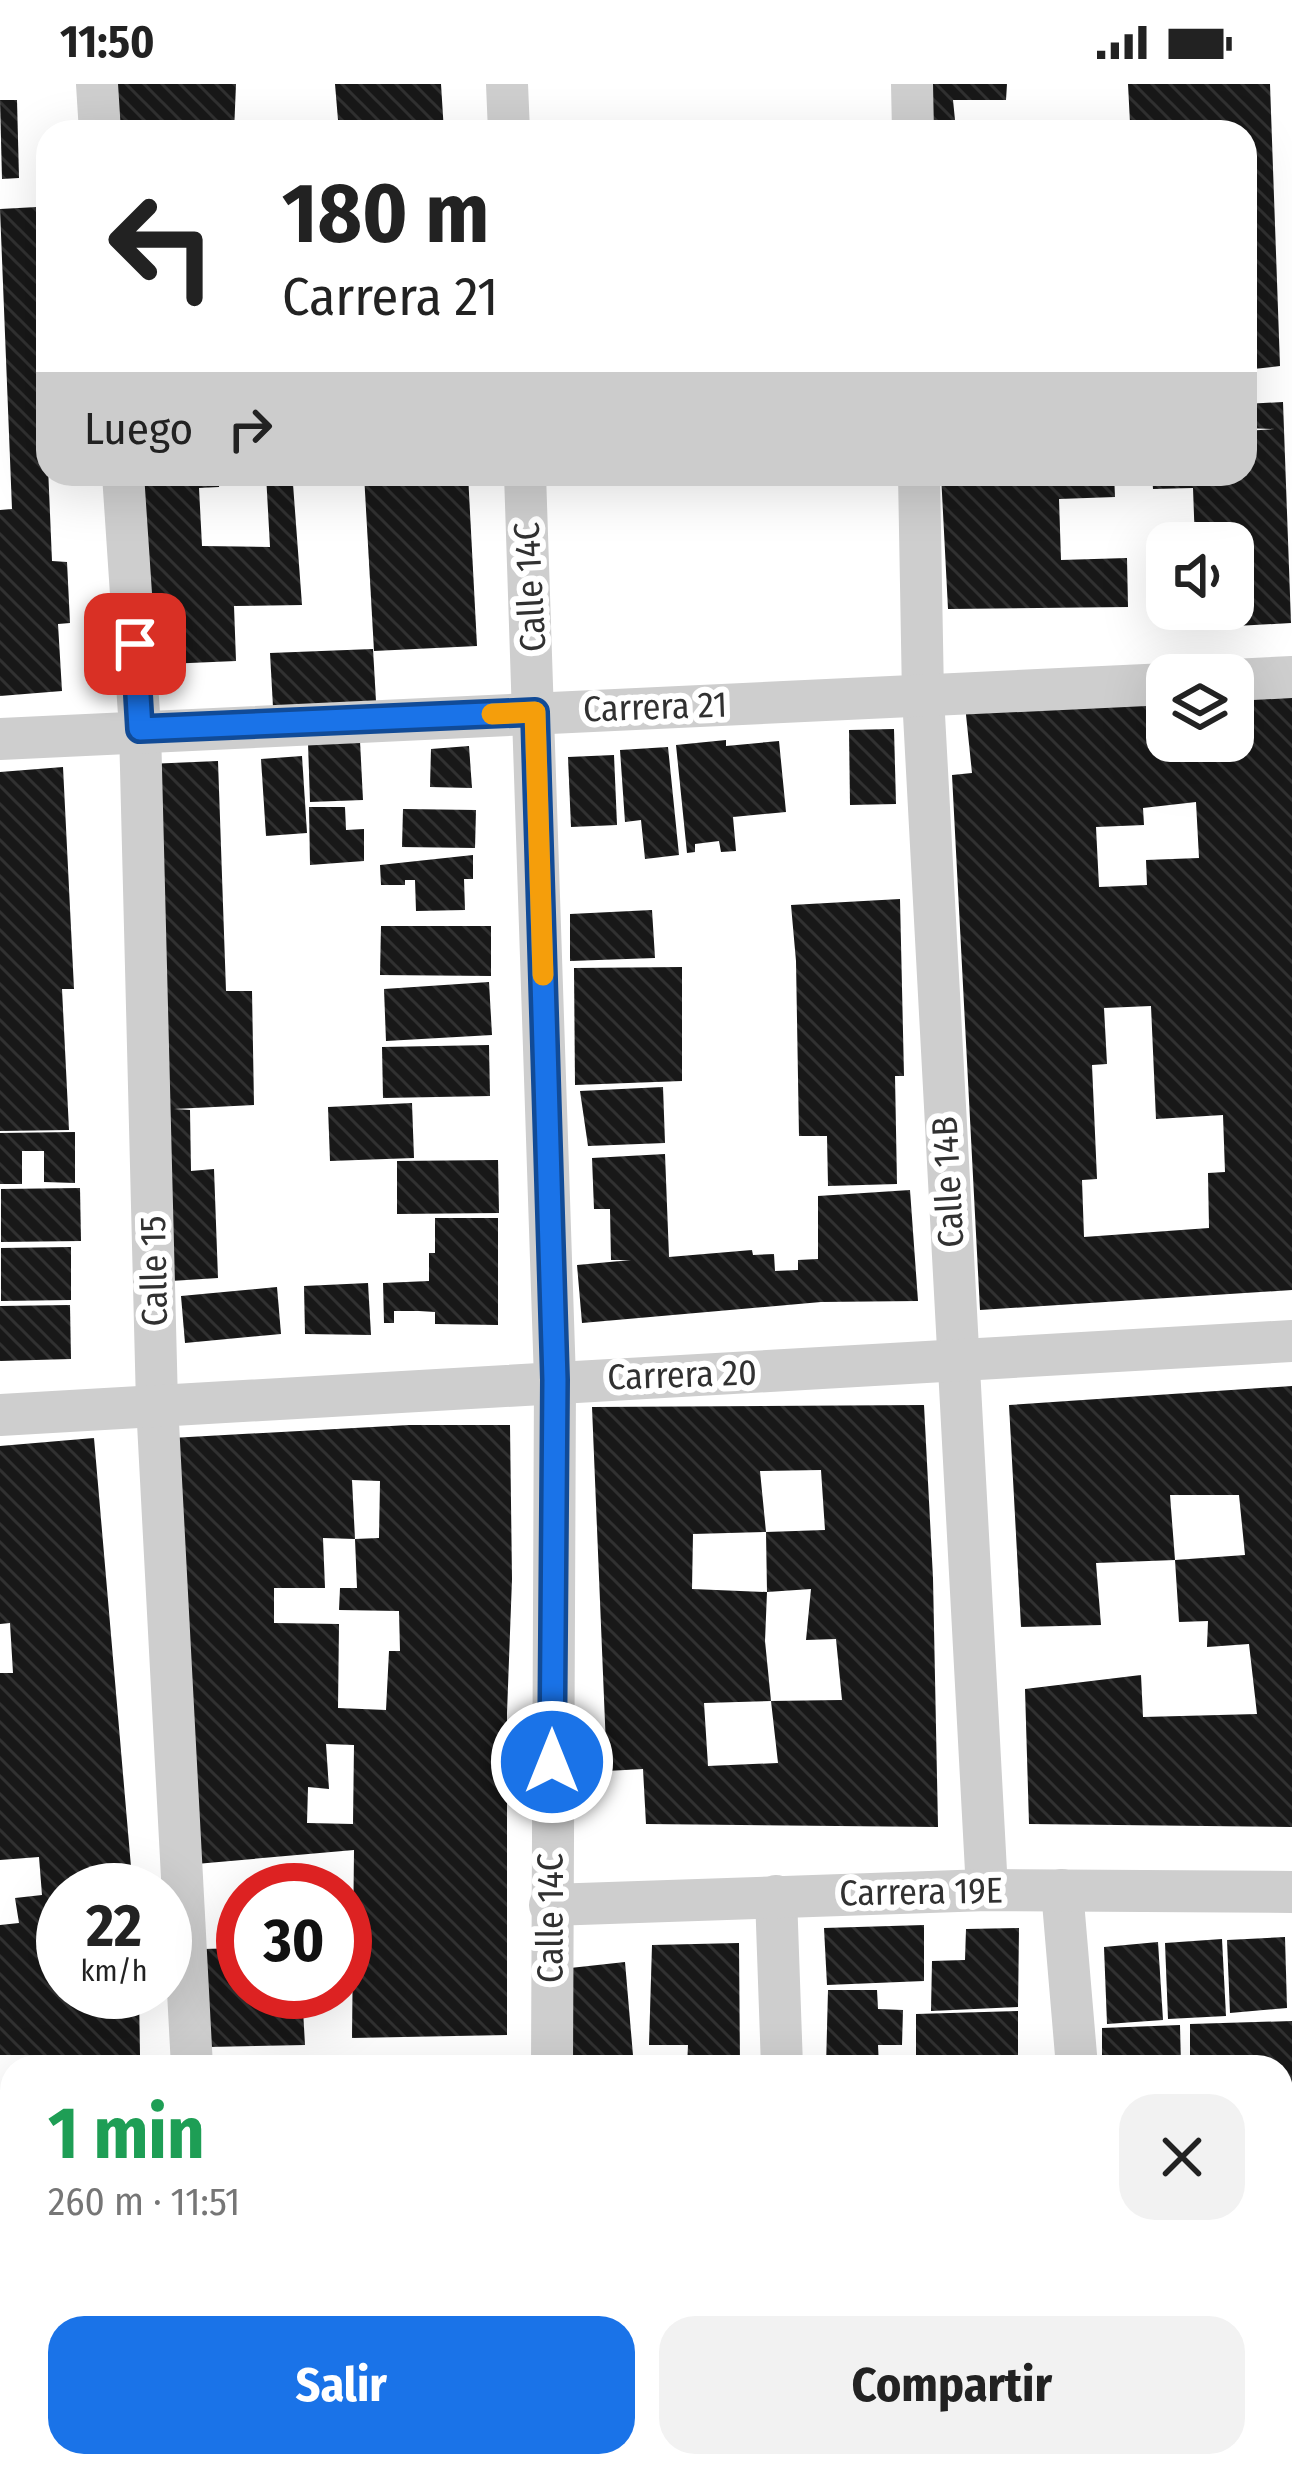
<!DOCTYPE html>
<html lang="es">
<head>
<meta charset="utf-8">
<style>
	:root { --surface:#fff; --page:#f2f2f2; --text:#222; --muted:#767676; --accent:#1a73e8 }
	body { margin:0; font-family:"Fira Sans Condensed",sans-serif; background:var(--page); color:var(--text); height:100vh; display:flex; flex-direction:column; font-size:45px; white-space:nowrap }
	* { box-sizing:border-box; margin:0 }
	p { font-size:39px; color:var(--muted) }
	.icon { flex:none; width:66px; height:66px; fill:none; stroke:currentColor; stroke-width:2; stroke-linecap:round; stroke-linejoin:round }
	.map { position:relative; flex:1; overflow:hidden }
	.sheet { position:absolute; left:0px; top:1971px; width:1293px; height:423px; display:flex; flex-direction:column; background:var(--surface); border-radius:36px 36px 0 0; box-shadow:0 12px 48px #0002 }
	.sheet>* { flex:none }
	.banner { position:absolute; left:36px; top:36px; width:1221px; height:366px; border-radius:36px; box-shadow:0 12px 48px #0002; background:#fff; color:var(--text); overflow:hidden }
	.controls { position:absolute; left:1146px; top:438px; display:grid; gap:24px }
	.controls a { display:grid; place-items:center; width:108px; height:108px; border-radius:24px; background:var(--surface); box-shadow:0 12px 48px #0002; font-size:60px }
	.speed { position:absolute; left:36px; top:1779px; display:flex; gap:24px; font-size:60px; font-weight:700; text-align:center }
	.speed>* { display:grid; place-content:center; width:156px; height:156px; border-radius:50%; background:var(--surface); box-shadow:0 12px 48px #0002; line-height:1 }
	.speed small { font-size:30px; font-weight:400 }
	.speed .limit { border:18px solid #d22; background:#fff; color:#111 }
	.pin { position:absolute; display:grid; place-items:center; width:102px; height:102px; color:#fff; margin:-51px; border-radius:24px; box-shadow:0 6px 18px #0006 }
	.me { position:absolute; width:132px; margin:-66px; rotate:0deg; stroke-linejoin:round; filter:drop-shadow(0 0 9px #0008) }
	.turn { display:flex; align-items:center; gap:42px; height:252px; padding:0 48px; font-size:54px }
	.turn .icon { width:156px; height:156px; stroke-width:2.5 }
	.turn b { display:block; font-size:84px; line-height:102px }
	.then { display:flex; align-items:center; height:114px; padding:0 48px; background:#0003; gap:24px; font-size:45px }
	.round { display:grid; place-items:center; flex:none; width:126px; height:126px; border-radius:36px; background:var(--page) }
	.headline { display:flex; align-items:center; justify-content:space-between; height:204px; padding:0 48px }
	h1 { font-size:72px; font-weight:700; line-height:90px; color:#1e9e55 }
	.primary-button { display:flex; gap:24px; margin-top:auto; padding:24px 48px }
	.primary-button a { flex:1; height:138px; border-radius:36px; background:var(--accent); color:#fff; font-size:48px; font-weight:700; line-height:138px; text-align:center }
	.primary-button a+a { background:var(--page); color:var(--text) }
	.status { display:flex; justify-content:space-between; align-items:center; height:84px; padding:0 60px; background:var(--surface); direction:ltr }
	.status svg { height:33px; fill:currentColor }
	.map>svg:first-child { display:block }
	.building { fill:url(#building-back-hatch); fill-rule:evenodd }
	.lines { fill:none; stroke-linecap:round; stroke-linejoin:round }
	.street { stroke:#cecece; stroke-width:42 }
	.route-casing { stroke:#114b97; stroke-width:30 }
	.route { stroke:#1a73e8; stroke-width:21 }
	.slow { stroke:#f59e0b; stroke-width:21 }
	.labels { text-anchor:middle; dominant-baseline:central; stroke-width:12; stroke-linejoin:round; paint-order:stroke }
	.street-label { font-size:36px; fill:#313131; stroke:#fff }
</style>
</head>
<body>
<div class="status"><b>11:50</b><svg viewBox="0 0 49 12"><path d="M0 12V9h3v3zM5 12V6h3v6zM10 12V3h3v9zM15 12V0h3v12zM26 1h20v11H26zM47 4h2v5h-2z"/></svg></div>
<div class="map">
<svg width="1292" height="2392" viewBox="0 0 1292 2392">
	<defs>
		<pattern id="building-back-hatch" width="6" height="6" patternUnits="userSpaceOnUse" patternTransform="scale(3)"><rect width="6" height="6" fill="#181818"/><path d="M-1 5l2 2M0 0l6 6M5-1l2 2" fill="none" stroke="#313131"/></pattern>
	</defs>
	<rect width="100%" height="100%" fill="#fff"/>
	<g class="building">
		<polygon points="114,0 236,0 234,48 116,48"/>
		<polygon points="335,0 441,0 444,48 339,48"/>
		<polygon points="920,0 1007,0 1006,16 953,16 956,46 922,48"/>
		<polygon points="1128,0 1270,0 1280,282 1245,286 1245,48 1023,48 1023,44 1130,39"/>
		<polygon points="0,16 17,16 19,94 2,95"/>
		<polygon points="37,123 52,477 67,478 70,539 58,540 62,607 0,612 0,426 12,425 0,125"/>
		<polygon points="1283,318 1291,539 1218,543 1217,525 1233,525 1233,459 1195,459 1193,404 1153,405 1152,390 1245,390 1245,347 1275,345 1245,344 1245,320"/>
		<polygon points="134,390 220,390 219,403 199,404 202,462 270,463 266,390 324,390 325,399 293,400 302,521 234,522 236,577 143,581"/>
		<polygon points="364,390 468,390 477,562 374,567"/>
		<polygon points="941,390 1114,390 1115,413 1059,415 1061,476 1127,474 1128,523 948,525"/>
		<polygon points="373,565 376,617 273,623 270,569"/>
		<path d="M1292,605V1206L980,1226L952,691L972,689L965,621L1167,610V657H1233V607ZM1196,718L1199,774L1146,776L1147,801L1099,803L1096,743L1144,741L1143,724ZM1151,922L1156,1035L1223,1031L1225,1088L1208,1089L1209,1144L1084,1153L1082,1096L1097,1095L1092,981L1107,980L1104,924Z"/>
		<polygon points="894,645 896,720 850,721 849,646"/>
		<polygon points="726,656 726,662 779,657 786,728 733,733 736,767 721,768 719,757 695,760 695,768 687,769 676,661"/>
		<polygon points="360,657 363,716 310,718 308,659"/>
		<polygon points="469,662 472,704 430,703 431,665"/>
		<polygon points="668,663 679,771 645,775 641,736 625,738 620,666"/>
		<polygon points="614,671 617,741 571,743 568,673"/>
		<polygon points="302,672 307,749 266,752 261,675"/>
		<polygon points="218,677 226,907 252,907 254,1021 174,1025 190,1026 191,1087 214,1085 218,1194 171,1197 148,680"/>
		<polygon points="63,683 74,905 62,905 69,1046 0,1047 0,688"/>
		<polygon points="309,723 345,723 346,746 364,745 364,777 310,781"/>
		<polygon points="403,725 476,726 475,764 402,763"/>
		<polygon points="473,771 473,795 464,795 465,826 416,827 415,796 405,796 405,801 381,801 380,781"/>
		<polygon points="900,815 904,992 895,992 897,1100 828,1102 827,1052 799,1052 796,877 791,821"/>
		<polygon points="652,826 655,874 570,877 570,830"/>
		<polygon points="381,842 491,842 491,892 380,891"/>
		<polygon points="682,883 682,997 575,1001 574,884"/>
		<polygon points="489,898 492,951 386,957 384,905"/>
		<polygon points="489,961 490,1012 383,1014 382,963"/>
		<polygon points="663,1003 665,1059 588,1062 580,1007"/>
		<polygon points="412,1019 414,1074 330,1077 328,1023"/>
		<polygon points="75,1048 75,1099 44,1098 44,1067 22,1067 22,1100 0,1100 0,1049"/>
		<polygon points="665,1070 669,1173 752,1166 753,1171 774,1170 775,1187 798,1186 798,1176 818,1175 818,1112 910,1106 918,1217 821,1218 582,1239 577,1181 631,1176 611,1176 610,1125 594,1125 592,1074"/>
		<polygon points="498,1076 499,1129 397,1130 397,1077"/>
		<polygon points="80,1104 81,1157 1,1158 1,1105"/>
		<polygon points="435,1134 498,1134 498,1241 435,1240 435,1228 419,1227 394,1227 394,1239 384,1239 383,1199 429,1197 429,1169 435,1169"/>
		<polygon points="71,1163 71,1216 1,1217 1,1164"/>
		<polygon points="368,1199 371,1251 305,1250 304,1202"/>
		<polygon points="277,1203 281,1250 185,1259 181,1212"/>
		<polygon points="70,1221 71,1275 0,1277 0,1222"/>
		<path d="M1292,1302V1743L1029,1740L1025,1605L1141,1591L1143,1633L1257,1630L1249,1560L1207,1563L1208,1537L1179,1538L1175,1476L1096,1479L1101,1541L1021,1543L1009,1321ZM1170,1411H1239L1245,1471L1175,1476Z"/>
		<path d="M924,1321L933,1494L938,1743L646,1740L643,1685L607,1687L592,1323ZM821,1386L825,1446L766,1448L767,1508L811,1505L806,1556L836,1555L842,1616L771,1617L778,1679L708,1682L704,1619L771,1617L765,1557L767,1508L692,1505L693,1450L766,1448L760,1387Z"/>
		<path d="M409,1341H510L512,1495L507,1629V1951L352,1954L354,1766L196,1780L171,1354ZM352,1396L380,1397L379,1454L355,1455ZM323,1454L355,1455L357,1504H340L339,1526L399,1527L400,1567H389L386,1626L338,1624L339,1540L274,1539V1504H325ZM326,1660L354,1661L353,1740L307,1739L308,1703L329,1705Z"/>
		<polygon points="94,1354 133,1806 63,1806 63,1908 139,1908 140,1971 0,1971 0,1841 19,1839 15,1814 42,1811 39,1773 0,1776 0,1589 13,1589 10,1539 0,1540 0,1362"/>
		<polygon points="924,1841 924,1897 827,1901 824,1844"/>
		<polygon points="1019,1844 1018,1923 931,1927 932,1877 965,1876 966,1845"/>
		<polygon points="1285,1853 1287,1924 1230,1929 1227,1856"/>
		<polygon points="1222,1855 1226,1932 1168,1935 1165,1859"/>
		<polygon points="1158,1858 1163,1936 1107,1940 1104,1863"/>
		<polygon points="739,1859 740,1983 687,1983 688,1961 649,1961 652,1861"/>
		<polygon points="243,1864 243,1908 302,1908 305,1961 208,1963 203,1865"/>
		<polygon points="625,1878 634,1983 565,1983 561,1885"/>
		<polygon points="828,1906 877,1906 878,1925 903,1926 902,1961 878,1961 879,1983 826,1983"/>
		<polygon points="1018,1927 1018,1983 916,1983 916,1930"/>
		<polygon points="1292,1937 1292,2034 1281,2034 1281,1983 1190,1983 1190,1940"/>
		<polygon points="1180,1941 1181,1983 1102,1983 1102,1944"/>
		<polygon points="1281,2040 1292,2040 1292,2116 1281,2117"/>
		<polygon points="1281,2126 1291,2126 1289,2217 1281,2217"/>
		<polygon points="1281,2223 1288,2223 1289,2287 1281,2287"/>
		<polygon points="1292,2296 1292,2356 1281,2356 1281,2297"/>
	</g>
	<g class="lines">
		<g class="street">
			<polyline points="97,0 100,48"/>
			<polyline points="507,0 509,48"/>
			<polyline points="912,0 913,48"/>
			<polyline points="123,390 140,645 157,1320 192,1983"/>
			<polyline points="525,390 555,1296 552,1983"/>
			<polyline points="919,390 923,612 987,1806"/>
			<polyline points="1233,596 1292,593"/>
			<polyline points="0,655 1167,600"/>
			<path d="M0,1331C431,1303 862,1285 1292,1257"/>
			<polyline points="1062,1806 1077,1983"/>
			<polyline points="776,1812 782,1983"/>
			<polyline points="550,1821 987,1806 1292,1808"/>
			<polyline points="0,2044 12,2044"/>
			<polyline points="568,2382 568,2392"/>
			<polyline points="797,2382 797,2392"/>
			<polyline points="1111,2382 1112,2392"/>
			<polyline points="25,2392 25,2382"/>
			<polyline points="304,2392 304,2382"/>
		</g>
	</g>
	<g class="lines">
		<defs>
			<polyline id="route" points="135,560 140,645 535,628 555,1296 552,1678"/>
		</defs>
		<use href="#route" class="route-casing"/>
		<use href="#route" class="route"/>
		<polyline class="slow" points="492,630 535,628 543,891"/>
	</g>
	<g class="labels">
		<g class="street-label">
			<text transform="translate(530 503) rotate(-93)">Calle 14C</text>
			<text transform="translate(655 623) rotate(-2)">Carrera 21</text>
			<text transform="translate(948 1098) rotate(-93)">Calle 14B</text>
			<text transform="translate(154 1187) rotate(-91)">Calle 15</text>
			<text transform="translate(682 1291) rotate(-2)">Carrera 20</text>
			<text transform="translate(921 1808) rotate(-1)">Carrera 19E</text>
			<text transform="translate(551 1834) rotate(-90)">Calle 14C</text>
		</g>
	</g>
</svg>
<div class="controls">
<a><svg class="icon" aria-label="sound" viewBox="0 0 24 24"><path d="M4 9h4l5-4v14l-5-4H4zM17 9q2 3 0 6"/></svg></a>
<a><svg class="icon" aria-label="layers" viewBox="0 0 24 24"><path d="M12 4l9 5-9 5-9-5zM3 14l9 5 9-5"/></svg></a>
</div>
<div class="speed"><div>22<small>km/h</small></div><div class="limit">30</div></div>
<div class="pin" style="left:135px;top:560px;background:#d93025"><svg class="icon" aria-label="arrive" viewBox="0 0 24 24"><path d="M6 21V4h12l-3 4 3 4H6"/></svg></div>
<svg class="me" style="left:552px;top:1678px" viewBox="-20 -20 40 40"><circle r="17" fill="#1a73e8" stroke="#fff" stroke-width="3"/><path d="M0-11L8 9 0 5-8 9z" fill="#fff"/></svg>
<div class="banner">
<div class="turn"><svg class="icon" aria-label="left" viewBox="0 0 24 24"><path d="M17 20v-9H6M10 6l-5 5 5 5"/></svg><div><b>180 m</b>Carrera 21</div></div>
<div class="then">Luego<svg class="icon" aria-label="right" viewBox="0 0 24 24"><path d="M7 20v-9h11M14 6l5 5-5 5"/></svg></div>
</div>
<section class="sheet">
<div class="headline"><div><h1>1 min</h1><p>260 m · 11:51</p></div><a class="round"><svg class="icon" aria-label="close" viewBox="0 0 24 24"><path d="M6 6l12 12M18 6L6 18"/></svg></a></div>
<div class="primary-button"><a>Salir</a><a>Compartir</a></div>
</section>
</div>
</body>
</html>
